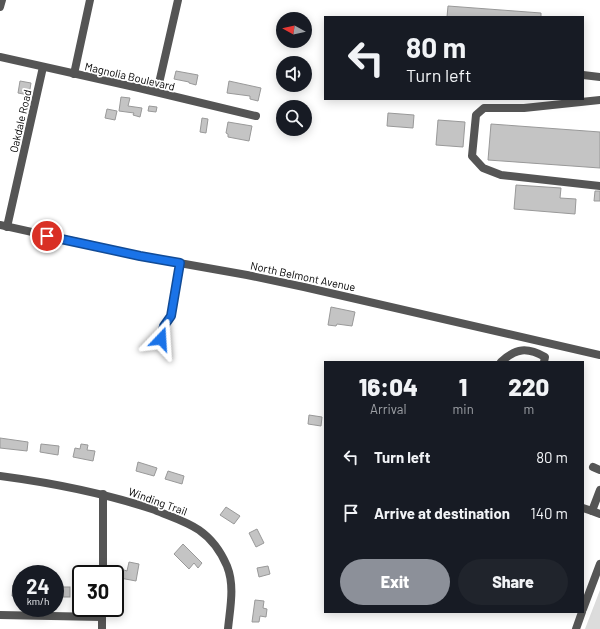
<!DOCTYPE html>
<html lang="en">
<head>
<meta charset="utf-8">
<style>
	:root { --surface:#171b24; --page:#20242c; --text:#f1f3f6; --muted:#9ea1a6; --accent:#8c9099 }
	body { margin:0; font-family:Barlow,sans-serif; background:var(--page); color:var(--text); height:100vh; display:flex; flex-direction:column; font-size:15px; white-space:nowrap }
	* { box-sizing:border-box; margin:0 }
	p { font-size:13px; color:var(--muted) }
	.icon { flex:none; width:22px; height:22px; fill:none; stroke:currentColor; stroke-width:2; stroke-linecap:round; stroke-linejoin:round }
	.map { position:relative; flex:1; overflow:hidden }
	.panel { position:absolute; left:324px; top:361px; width:260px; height:252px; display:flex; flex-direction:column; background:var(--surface); border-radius:0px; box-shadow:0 2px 10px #0003 }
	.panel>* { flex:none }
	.guide { position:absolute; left:324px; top:16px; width:260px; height:84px; border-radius:0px; box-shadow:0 2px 10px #0003; background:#171b24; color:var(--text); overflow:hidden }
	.needle { width:26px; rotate:278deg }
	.fabs { position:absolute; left:276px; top:12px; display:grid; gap:8px }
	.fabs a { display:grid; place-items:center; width:36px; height:36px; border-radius:50%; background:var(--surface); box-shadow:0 2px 10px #0003; font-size:20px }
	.speed { position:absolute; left:12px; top:565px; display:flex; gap:8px; font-size:20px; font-weight:700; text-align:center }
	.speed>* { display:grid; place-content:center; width:52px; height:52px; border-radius:50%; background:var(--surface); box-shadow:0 2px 10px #0003; line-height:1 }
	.speed small { font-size:10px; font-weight:400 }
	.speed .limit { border:2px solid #111; border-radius:6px; background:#fff; color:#111 }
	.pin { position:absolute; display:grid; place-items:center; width:34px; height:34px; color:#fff; margin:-17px; border:2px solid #fff; border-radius:50%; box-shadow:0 1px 4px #0007 }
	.me { position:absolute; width:44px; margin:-22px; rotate:20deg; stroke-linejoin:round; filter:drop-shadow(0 0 3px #0008) }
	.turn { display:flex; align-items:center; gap:14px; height:84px; padding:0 16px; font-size:18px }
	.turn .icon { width:52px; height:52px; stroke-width:2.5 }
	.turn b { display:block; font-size:28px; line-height:34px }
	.eta { display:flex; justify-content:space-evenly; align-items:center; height:68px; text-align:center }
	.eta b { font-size:24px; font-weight:800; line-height:28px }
	.primary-button { display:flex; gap:8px; margin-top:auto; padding:8px 16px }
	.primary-button a { flex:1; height:46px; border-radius:24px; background:var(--accent); color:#fff; font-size:16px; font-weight:800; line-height:46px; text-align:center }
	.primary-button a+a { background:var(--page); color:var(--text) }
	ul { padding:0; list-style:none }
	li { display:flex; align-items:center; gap:12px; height:56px; padding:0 16px }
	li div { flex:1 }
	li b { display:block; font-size:15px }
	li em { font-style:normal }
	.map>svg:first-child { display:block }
	.green { fill:#dcdcdc }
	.building { fill:#c4c4c4; stroke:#999 }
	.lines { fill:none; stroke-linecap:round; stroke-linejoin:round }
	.minor { stroke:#555; stroke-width:8 }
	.route-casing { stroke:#114b97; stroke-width:10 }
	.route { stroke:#1a73e8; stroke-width:7 }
	.labels { text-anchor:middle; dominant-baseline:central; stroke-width:3.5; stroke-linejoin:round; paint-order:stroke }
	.street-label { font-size:11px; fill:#000; stroke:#fff }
</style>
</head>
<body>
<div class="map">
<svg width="600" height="629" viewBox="0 0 600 629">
	<rect width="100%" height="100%" fill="#fff"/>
	<polygon class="green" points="600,590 600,629 585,629"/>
	<g class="building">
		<polygon points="448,6 541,13 541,17 447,17"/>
		<polygon points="176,71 198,75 196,85 189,83 189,82 174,79"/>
		<polygon points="20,81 31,83 29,95 18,93"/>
		<polygon points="229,81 261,88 258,101 250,99 250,96 227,93"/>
		<polygon points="121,97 130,98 128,106 142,108 140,117 133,115 134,113 119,111"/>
		<polygon points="149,106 157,107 156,112 148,111"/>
		<polygon points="107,109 117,111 115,120 105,118"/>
		<polygon points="388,113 414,115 413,128 387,126"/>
		<polygon points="202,118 208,119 206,133 200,132"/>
		<polygon points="438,120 465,122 463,147 436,145"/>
		<polygon points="228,122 252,126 249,141 228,137 228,134 226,133"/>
		<polygon points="491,124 600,132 600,168 488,160"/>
		<polygon points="516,185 561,188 560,198 576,199 575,214 514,209"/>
		<polygon points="595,191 600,191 600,201 594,201"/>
		<polygon points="331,307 355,312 352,326 337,324 336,326 328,325"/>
		<polygon points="309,415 322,417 321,426 308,424"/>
		<polygon points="0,438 28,442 27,451 0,448"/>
		<polygon points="41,444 59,446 58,455 40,452"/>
		<polygon points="81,444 88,445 87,450 95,451 93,461 73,457 75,448 80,449"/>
		<polygon points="138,462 157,468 154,476 136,471"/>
		<polygon points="168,471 184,476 182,484 165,479"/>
		<polygon points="226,507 240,516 234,524 220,515"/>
		<polygon points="257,529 264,543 256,547 249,533"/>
		<polygon points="183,544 202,563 198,568 194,563 189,569 174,554"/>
		<polygon points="129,562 139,564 136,581 120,578 121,569 127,571"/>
		<polygon points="268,566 270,574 259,577 257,568"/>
		<polygon points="13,585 21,586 21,597 12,596"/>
		<rect x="55" y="587" width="15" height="10"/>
		<polygon points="255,600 264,601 263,608 267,609 266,617 260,616 259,622 252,622"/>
	</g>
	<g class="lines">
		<g class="minor">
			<polyline points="0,7 2,0"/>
			<polyline points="0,57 139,88 256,116"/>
			<polyline points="74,74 90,0"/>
			<polyline points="583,75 600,77"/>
			<polyline points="157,92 178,0"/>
			<polyline points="600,100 524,108 484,108 476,115 472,156 483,168 501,175 600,186"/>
			<polyline points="0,225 140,256 247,275 304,287 600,355"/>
			<polyline points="7,227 43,67"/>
			<polyline points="161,339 164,326 171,316 180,263"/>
			<path d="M501,362C516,348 527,347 545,357L544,362"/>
			<polyline points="593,467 600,470"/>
			<path d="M0,476C53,483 104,493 155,510C169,516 186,521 199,530C212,539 221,552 227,566C235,586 230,608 228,629"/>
			<polyline points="600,490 592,511 600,514"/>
			<polyline points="583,508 592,511"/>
			<polyline points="103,574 103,494"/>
			<polyline points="583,609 600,564"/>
			<polyline points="0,615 102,617"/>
			<polyline points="102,629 102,608"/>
			<polyline points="576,629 582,612"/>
		</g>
	</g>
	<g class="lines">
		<defs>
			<polyline id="route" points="47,236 140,256 180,263 171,316 164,326 161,339"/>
		</defs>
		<use href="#route" class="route-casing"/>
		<use href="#route" class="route"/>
	</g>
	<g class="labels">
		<g class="street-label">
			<text transform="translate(130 76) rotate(13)">Magnolia Boulevard</text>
			<text transform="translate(20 121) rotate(-77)">Oakdale Road</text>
			<text transform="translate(303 276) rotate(12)">North Belmont Avenue</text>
			<text transform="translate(158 501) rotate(20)">Winding Trail</text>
		</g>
	</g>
</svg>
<div class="fabs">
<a><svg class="needle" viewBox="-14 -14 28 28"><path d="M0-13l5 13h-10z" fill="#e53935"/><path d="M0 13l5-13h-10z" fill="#9ea1a6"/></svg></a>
<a><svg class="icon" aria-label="sound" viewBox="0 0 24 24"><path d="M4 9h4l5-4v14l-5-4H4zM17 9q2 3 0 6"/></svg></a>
<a><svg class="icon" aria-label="search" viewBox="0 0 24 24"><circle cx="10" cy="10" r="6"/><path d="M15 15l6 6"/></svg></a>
</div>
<div class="speed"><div>24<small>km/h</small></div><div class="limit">30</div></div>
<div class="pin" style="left:47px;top:236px;background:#d93025"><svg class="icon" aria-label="arrive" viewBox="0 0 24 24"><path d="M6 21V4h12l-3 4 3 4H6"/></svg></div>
<svg class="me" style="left:161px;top:339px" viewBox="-20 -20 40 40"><path d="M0-17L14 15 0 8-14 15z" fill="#1a73e8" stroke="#fff" stroke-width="4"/></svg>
<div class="guide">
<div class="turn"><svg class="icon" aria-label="left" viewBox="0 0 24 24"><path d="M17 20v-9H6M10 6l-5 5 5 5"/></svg><div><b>80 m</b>Turn left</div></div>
</div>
<section class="panel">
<div class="eta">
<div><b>16:04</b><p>Arrival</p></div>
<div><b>1</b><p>min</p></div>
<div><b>220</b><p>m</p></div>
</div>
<ul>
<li><svg class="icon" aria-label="left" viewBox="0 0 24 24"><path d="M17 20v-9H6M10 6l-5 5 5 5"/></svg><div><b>Turn left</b></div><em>80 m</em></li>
<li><svg class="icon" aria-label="arrive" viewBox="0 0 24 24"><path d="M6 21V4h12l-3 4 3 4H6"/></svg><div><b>Arrive at destination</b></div><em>140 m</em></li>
</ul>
<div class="primary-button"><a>Exit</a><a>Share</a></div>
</section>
</div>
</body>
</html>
